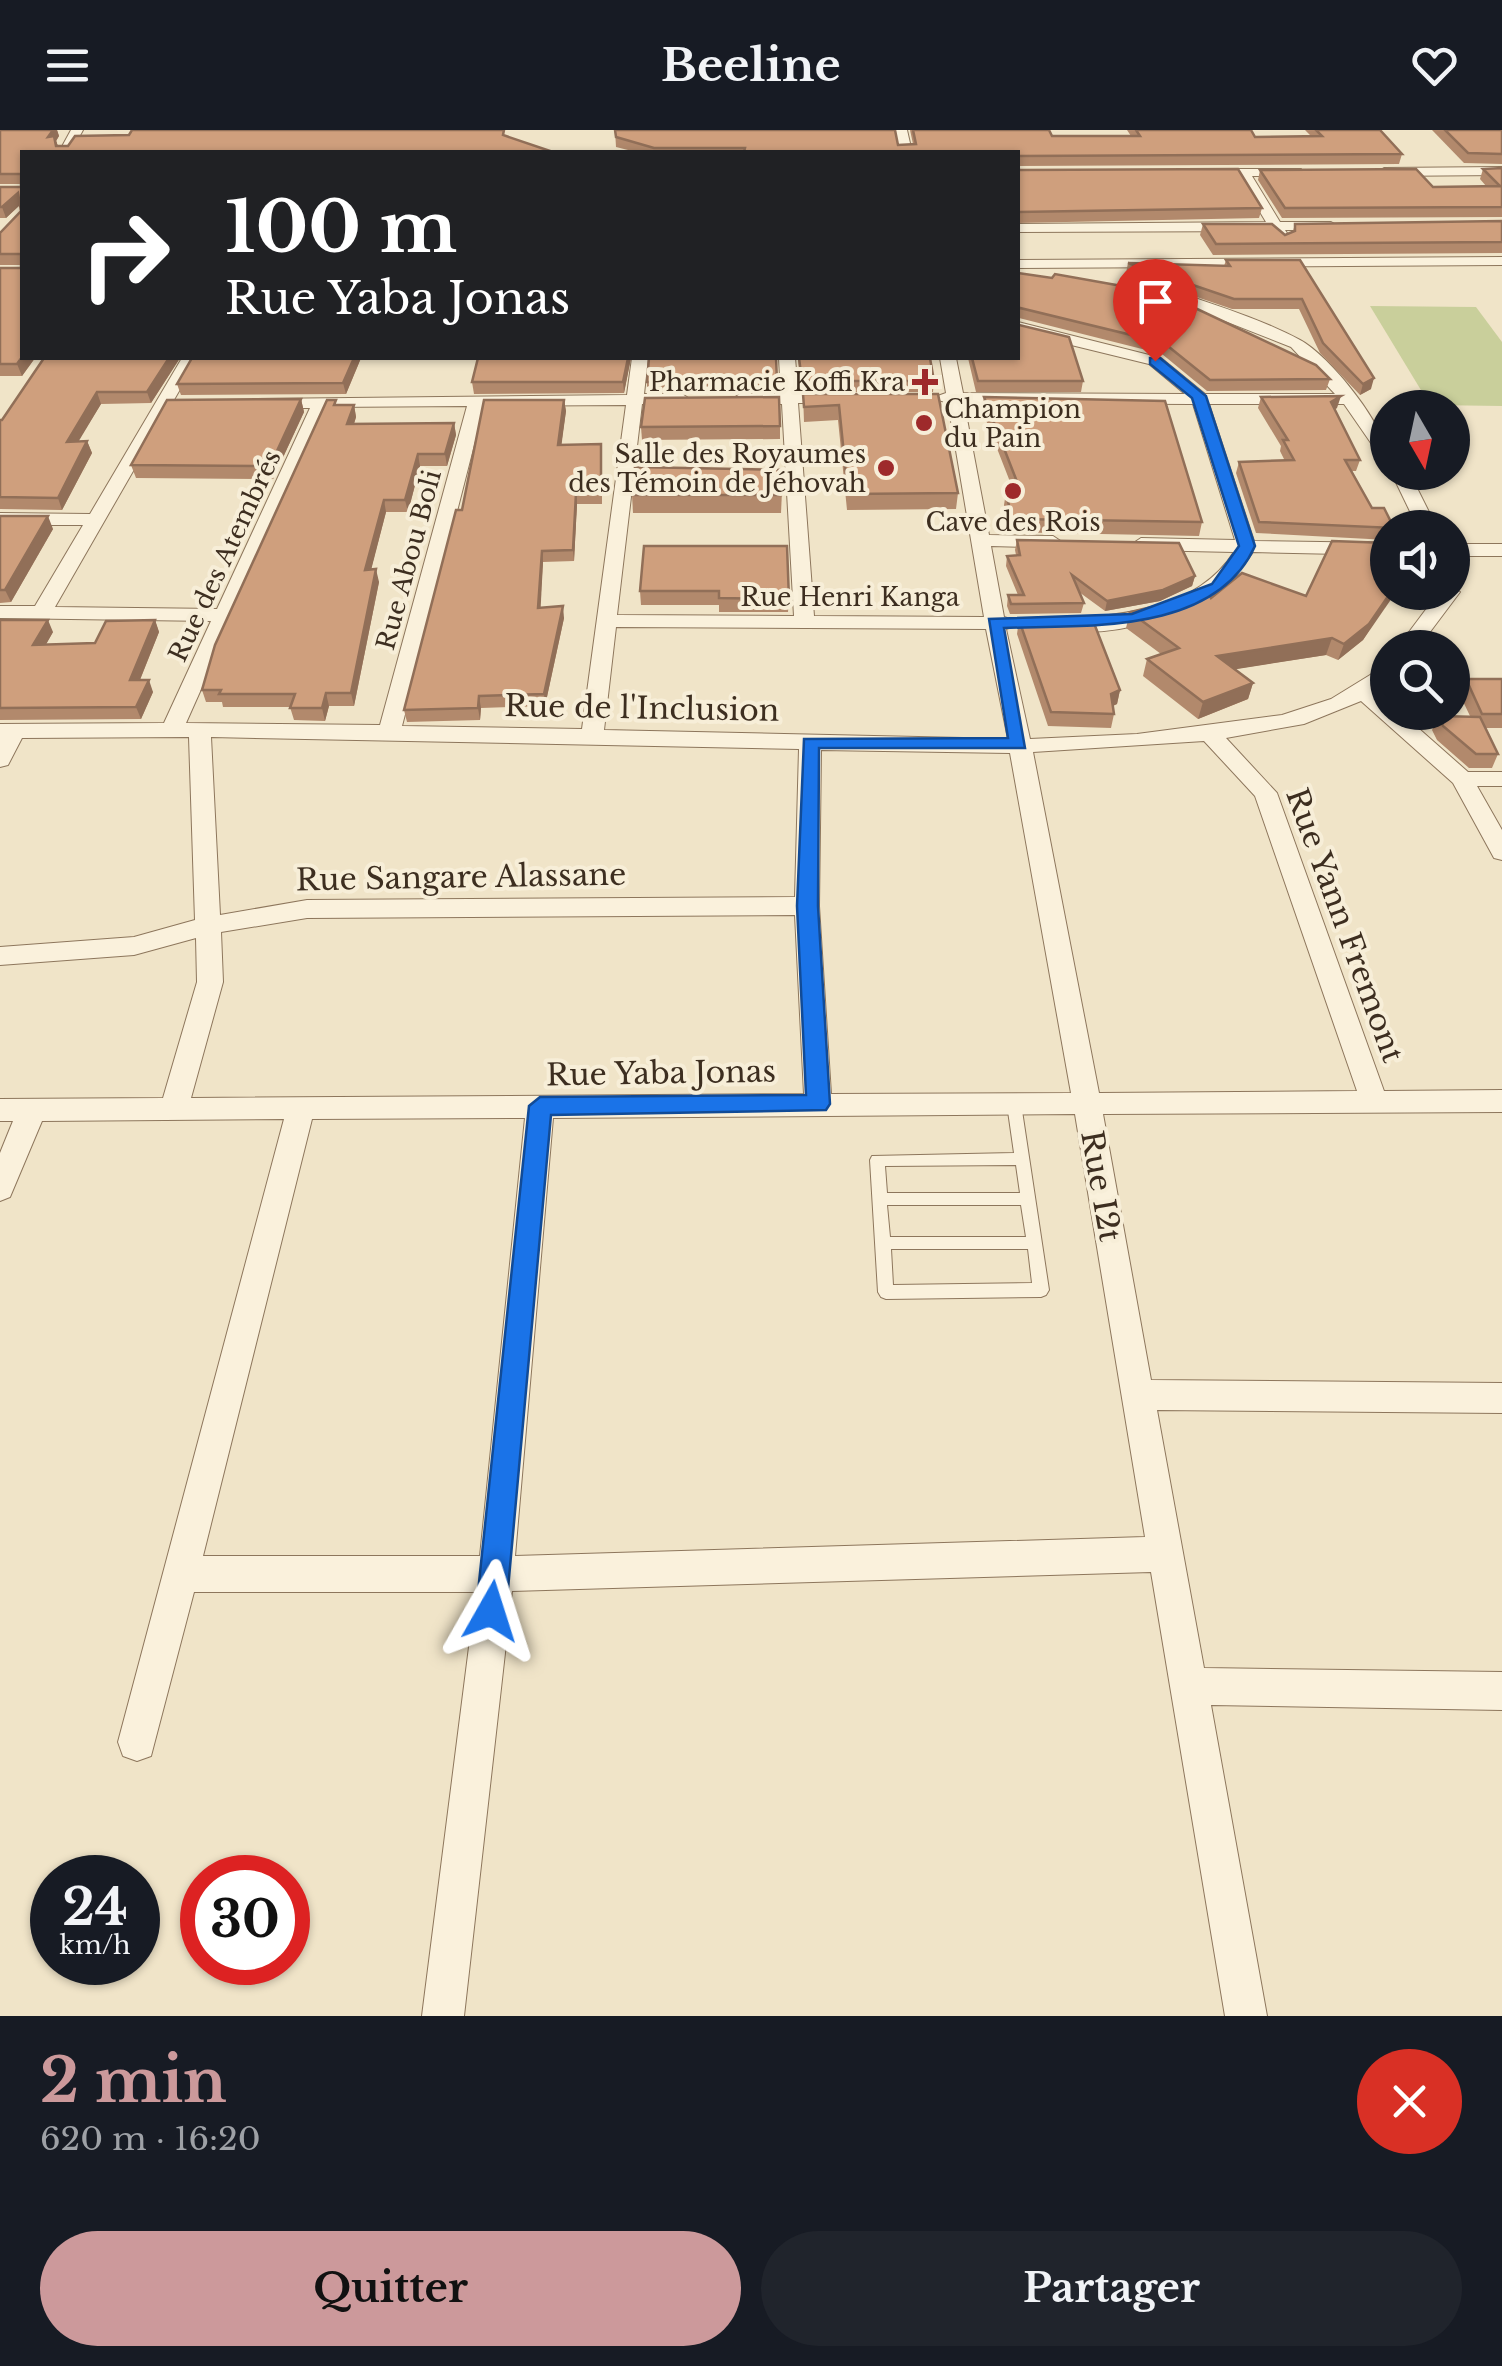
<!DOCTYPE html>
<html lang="fr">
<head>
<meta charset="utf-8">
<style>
	:root { --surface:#171b24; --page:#20242c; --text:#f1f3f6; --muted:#9ea1a6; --accent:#cc999b }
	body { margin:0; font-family:"Libre Baskerville",serif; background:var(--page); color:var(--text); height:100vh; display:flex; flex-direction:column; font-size:38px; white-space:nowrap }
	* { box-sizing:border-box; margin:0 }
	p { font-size:32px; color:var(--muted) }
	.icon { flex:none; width:55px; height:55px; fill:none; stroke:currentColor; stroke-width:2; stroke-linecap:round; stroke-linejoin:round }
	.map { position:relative; height:1886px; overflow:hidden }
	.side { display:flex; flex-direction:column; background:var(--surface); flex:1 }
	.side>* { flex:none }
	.hud { position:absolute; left:20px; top:20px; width:1000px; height:210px; border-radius:0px; box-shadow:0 2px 8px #0004; background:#202124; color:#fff; overflow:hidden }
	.needle { width:65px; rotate:171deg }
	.tools { position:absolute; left:1370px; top:260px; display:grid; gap:20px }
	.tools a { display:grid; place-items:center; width:100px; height:100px; border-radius:50%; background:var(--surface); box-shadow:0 2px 8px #0004; font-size:50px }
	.speed { position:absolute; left:30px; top:1725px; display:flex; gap:20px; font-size:50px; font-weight:700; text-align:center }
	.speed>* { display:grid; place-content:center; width:130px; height:130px; border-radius:50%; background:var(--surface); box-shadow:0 2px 8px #0004; line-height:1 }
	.speed small { font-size:25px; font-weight:400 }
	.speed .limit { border:15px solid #d22; background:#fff; color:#111 }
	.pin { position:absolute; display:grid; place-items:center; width:85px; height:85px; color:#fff; margin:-102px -42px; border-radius:50% 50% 50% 0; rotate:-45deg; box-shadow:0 0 10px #0007 }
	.pin .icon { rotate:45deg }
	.me { position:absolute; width:110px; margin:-55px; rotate:6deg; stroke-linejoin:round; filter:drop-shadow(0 0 8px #0008) }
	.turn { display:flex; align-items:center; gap:35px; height:210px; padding:0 40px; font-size:45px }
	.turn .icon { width:130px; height:130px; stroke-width:2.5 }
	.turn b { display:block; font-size:70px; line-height:85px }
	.round { display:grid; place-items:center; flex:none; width:105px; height:105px; border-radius:52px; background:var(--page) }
	.head { display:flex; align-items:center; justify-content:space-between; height:170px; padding:0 40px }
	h1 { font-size:60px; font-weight:800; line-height:75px; color:var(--accent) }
	.action { display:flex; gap:20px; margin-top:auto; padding:20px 40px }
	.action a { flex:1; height:115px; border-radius:60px; background:var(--accent); color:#111; font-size:40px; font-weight:800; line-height:115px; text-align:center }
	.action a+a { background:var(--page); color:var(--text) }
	header { display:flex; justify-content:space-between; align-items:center; height:130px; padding:0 40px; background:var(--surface); font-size:45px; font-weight:800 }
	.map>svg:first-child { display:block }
	.green { fill:#c9cf9b }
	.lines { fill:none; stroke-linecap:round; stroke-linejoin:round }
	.service-casing { stroke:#8d765c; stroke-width:2 }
	.minor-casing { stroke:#8d765c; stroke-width:2 }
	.service { fill:#faf1dc; fill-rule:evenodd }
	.minor { fill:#faf1dc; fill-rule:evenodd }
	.wall { fill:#b2896c }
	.shaded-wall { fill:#916f58 }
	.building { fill:#cf9f7d; stroke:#916f58; stroke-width:2.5 }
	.route { fill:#1a73e8; stroke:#114b97; stroke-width:2.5 }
	.poi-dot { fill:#9e2a2b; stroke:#f7eed8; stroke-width:4 }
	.labels { text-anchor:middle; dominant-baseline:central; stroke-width:8; stroke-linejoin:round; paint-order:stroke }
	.far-poi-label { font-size:25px; fill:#3d2e20; stroke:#f7eed8; text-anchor:end }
	.far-street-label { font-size:25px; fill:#3d2e20; stroke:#f7eed8 }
	.street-label { font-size:30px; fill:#3d2e20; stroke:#f7eed8 }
</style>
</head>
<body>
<header><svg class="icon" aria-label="menu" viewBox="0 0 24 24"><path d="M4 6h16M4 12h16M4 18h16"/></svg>Beeline<svg class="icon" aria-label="heart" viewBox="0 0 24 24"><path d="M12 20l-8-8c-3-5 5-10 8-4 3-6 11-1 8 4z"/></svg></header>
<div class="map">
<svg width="1502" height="1886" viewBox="0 0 1502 1886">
	<rect width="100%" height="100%" fill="#f0e4c8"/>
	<polygon class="green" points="1370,176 1476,177 1502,212 1502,276 1430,275"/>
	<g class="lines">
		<defs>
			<path id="service" d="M1014,969L1019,970L1021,974L1049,1160L1046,1165L1041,1167L886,1169L881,1167L878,1162L870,1030L872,1026L1014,1023L1007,974L1009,970ZM1016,1035L1020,1063H887L885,1036ZM887,1075H1021L1026,1107H890ZM891,1119H1028L1032,1153L893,1155Z"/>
			<g id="minor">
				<polygon points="71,0 83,0 71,22 59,22"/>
				<polygon points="895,0 907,0 912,22 900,22"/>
				<polygon points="1502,37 1502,45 1384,46 1377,42 1384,38"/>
				<polygon points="1204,39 1301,39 1296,46 1252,46 1280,92 1331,92 1338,96 1331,100 1285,100 1290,108 1283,112 1271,101 1018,102 1018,94 1266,92 1239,47 1199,46"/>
				<polygon points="1502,127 1502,135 1018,138 1018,130"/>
				<path d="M1146,154H1156C1203,172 1256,186 1300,210C1329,225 1388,298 1388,330L1382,329L1344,274H1209L1254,411L1388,413V425L1253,422C1216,480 1116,514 1048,498V490L1055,488C1119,487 1196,481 1234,422L1141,420L1132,414L1141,408L1235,410L1193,274L964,273L989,405L1053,406L1062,412L1053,418L991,416L1004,487L1022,493L1006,499L1030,609L1137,604L1282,585L1331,569L1388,534V552L1376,561L1388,572V582H1400L1468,642H1502V656H1477L1502,700V730L1494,728L1453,653L1361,571L1304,594L1226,608L1277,663L1384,961L1502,960V982L1103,984L1151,1250L1502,1253V1283L1157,1280L1204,1538L1502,1542V1580L1211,1575L1267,1886H1225L1151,1442L512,1461L464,1886H422L476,1462H194L151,1626L137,1631L123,1626L118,1612L284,989L42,991L10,1067L0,1071V1023L13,991H0V969L163,968L197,852L196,808L134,825L0,835V817L134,807L195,790L189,607L22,608L8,635L0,637V594L164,593L211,491L0,488V476H35L83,395H0V383L90,384L182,228H198L55,477L217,479L310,278H265L257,273L259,269L627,265L632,228H648L644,264H682L690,269L682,274H642L617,485L794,486L782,274H740L732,269L740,264H781L779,228H795L798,263H837L845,268L837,273H798L814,486L984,487L948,273L932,268L946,263L940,228H956L963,263L1185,264L1149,234L1018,202V192L1161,228L1205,264H1335L1291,217L1146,160ZM626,275L582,599L402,596L484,276ZM467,276L380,595L186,593L327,277ZM616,497L986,499L1008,609L604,600ZM211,607L799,619L795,767L307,770L220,785ZM1204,611L1255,666L1357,961L1099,963L1033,622ZM821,620L1010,623L1071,963L831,964L819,776ZM795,785L804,964L191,968L223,852L221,802L307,788ZM1075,984L1145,1407L515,1426L553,988ZM525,988L480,1426H203L312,989Z"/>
				<polygon points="1391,342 1409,342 1437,398 1418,398"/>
				<rect x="1452" y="414" width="50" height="12"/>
				<polygon points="1452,457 1460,462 1418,518 1397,518 1439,462 1452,462"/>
			</g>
		</defs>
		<use href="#service" class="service-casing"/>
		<use href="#minor" class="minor-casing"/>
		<use href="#service" class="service"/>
		<use href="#minor" class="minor"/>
	</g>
	<g class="wall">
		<polygon points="0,0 57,0 59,6 56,11 58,16 507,0 22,22 22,228 35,228 22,246 0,246 0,138 21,138 21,135 0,135 0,103 21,81 20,75 6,88 0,88 0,57 21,57 21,54 0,54"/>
		<polygon points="615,0 898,15 913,14 910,0 1049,0 1052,6 1131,6 1127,0 1251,0 1255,7 1311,6 1305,0 1380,0 1402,24 1399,34 1019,36 1019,40 1262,78 1259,88 1018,93 1018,22 636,22 616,17"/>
		<polygon points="1432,0 1502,0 1502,34 1464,33"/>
		<polygon points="1502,38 1502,87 1282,88 1258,50 1260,40 1433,57 1486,56 1480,49 1483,39"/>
		<polygon points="1502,91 1502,123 1213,125 1200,105 1203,94 1285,105 1293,101 1295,94"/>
		<polygon points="1226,130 1300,130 1371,259 1360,265 1320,223 1299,179 1232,179 1126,143 1128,133 1224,136"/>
		<polygon points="1018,143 1188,169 1186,174 1330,249 1326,260 1207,261 1162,224 1019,188"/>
		<polygon points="1019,195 1083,251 1081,262 976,262 968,228 1018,228"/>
		<polygon points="44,228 180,228 151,273 101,274 78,311 87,311 92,323 62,380 0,379 0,290 2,290"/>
		<polygon points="192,228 361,228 346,264 181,265 177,254"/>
		<polygon points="631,228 624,263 474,264 472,252"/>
		<polygon points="798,228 930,228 934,251 933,262 801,262"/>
		<polygon points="777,251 777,262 647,263 647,252"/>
		<polygon points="803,264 938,264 958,363 956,379 847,380 838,290 804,292"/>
		<polygon points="984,267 1202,392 1199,406 1010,402 1004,375 1006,362 1014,362 982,280"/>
		<polygon points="1261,267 1337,278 1335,279 1360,330 1356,341 1352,341 1372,378 1388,398 1388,410 1256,403 1236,343 1239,332 1285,331 1280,321 1281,316 1258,278"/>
		<polygon points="301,269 304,282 273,349 136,348 131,335"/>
		<polygon points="564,270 566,281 561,315 602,326 602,374 577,374 574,431 543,432 540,477 564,488 545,576 481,578 480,590 407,592 404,580"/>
		<polygon points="337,275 354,275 356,287 354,294 454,293 456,305 447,336 420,336 408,382 386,382 371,439 379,452 354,576 329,576 325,591 294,590 290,577 223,577 222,572 206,572 202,560"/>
		<polygon points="780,296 780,309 642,310 641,297"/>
		<polygon points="783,340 781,383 633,383 632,365"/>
		<polygon points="0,386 53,399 11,472 0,473"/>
		<polygon points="1017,410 1195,446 1192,456 1160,471 1105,481 1079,462 1084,473 1081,483 1010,484 1007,476 1008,465 1018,465 1006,436 1007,426 1016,425 1015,420"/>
		<polygon points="644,416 789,469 788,482 719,482 719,475 641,475 640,461"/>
		<polygon points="1394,462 1363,510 1338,530 1326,525 1235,539 1253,553 1248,569 1198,589 1143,546 1147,529 1161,524 1126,498 1130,482 1211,468"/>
		<polygon points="0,490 53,502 46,514 95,513 155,490 159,502 140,550 153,562 141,589 0,590"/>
		<polygon points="1019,490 1120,560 1117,574 1113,576 1114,584 1111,598 1048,596 1017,504"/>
		<polygon points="1466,549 1502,549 1502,598 1485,598 1498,624 1492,638 1469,638 1437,610 1432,600 1439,586 1470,586 1459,563"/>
	</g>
	<g class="shaded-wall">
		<polygon points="53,0 57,0 59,6 56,11 58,16 48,7"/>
		<polygon points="18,63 22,73 6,88 2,77"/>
		<polygon points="22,228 35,228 22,246 17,234"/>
		<polygon points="169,228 180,228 151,273 147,262"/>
		<polygon points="354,228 361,228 346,264 343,253"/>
		<polygon points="628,228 631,228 624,263 623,252"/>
		<polygon points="1374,248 1371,259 1360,265 1363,254"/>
		<polygon points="97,262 101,274 71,324 67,312"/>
		<polygon points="1341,266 1337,278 1328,283 1331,272"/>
		<polygon points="301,269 304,282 273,349 270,336"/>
		<polygon points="564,270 566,281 560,326 558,315"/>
		<polygon points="354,275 356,287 350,306 347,294"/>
		<polygon points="454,293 456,305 447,336 445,324"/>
		<polygon points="87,311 92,323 62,380 58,368"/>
		<polygon points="418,324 420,336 408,382 405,370"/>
		<polygon points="576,363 577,374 574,431 573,420"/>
		<polygon points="384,370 386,382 368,452 365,440"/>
		<polygon points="48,386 53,399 11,472 5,460"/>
		<polygon points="542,421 543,432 540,490 538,478"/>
		<polygon points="376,439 379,452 354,576 351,563"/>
		<polygon points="1195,446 1192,456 1160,471 1105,481 1107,471"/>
		<polygon points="1391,462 1394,462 1392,468 1363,510 1338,530 1344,514"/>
		<polygon points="563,476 564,488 545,576 544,564"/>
		<polygon points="48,490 53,502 39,527 33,515"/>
		<polygon points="155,490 159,502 135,562 130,550"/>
		<polygon points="1332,508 1326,525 1212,543 1217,526"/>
		<polygon points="149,550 153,562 141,589 136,577"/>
		<polygon points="1253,553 1248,569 1198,589 1203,572"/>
		<polygon points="1120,560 1117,574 1107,578 1111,564"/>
		<polygon points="326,563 329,576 325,591 322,578"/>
		<polygon points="479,566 481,578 480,590 478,578"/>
	</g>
	<g class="building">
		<polygon points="0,0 53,0 48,7 54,6 56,16 68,16 75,6 129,5 132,0 504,0 503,5 553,22 22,22 22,227 17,234 0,234 0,138 21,138 21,124 0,124 0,103 21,81 18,63 2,77 0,77 0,57 21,57 21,44 0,44"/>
		<polygon points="615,0 895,0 898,15 916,14 913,0 1049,0 1052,6 1140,6 1136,0 1251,0 1255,7 1322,6 1316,0 1380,0 1402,24 1018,26 1018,22 744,22 745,18 654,18 616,7"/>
		<polygon points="1445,0 1502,0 1502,24 1468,23"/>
		<polygon points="1018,31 1019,40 1238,39 1262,78 1018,82"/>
		<polygon points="1502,38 1502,77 1285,78 1260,40 1416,39 1433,57 1500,56 1483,39"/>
		<polygon points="1502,91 1502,112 1216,114 1203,94 1272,94 1285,105 1295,101 1295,94"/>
		<polygon points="1226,130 1300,130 1374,248 1363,254 1323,213 1302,169 1234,169 1128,133 1230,136"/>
		<polygon points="1018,143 1052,148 1055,144 1122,156 1124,148 1188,169 1176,169 1316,235 1330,249 1210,250 1164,213 1020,178 1018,180"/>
		<polygon points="1018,190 1019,195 1069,207 1083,251 978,251 972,228 1018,228"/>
		<polygon points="44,228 169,228 147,262 97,262 67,312 87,311 58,368 0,367 0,290 2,290"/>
		<polygon points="192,228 354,228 343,253 177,254"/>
		<polygon points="478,228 628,228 623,252 472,252"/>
		<polygon points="649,228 776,228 777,251 647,252"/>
		<polygon points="799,228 930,228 934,251 802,251"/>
		<polygon points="803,264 938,264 958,363 848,364 839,275 804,277"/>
		<polygon points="1341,266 1331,272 1360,330 1345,330 1372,378 1384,378 1394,398 1259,392 1239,332 1294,330 1283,310 1288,310 1261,267"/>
		<polygon points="779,267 780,296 641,297 645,268"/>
		<polygon points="984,267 1165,271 1202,392 1012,389 1006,362 1021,362"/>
		<polygon points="301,269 270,336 131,335 167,270"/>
		<polygon points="327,270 336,270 334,275 354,275 347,294 454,293 445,324 418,324 405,370 384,370 365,440 376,439 351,563 326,563 322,578 290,578 295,564 219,564 221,560 202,560 215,515"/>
		<polygon points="484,270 564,270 558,315 601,314 601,362 576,363 573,420 542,421 538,478 563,476 544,564 479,566 478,578 404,580 456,380 462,380"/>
		<polygon points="635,337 783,340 781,365 632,365"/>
		<polygon points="0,386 48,386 5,460 0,460"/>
		<polygon points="1017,410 1179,413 1195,446 1163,460 1107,471 1072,445 1084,473 1011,474 1008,465 1024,465 1007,426 1020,425"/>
		<polygon points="1332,411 1388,413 1388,462 1391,462 1369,494 1344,514 1332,508 1217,526 1253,553 1203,572 1147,529 1179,518 1130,482 1181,470 1206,458 1211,468 1242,443 1306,466"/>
		<polygon points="644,416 787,416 789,469 719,468 719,461 640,461"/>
		<polygon points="1092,488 1120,560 1111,564 1114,584 1051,582 1019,490"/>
		<polygon points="0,490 48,490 33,515 95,513 106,491 155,490 130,550 149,550 136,577 0,578"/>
		<polygon points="1466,549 1502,549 1502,584 1482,584"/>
		<polygon points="1439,586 1480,587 1498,624 1476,624 1443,596"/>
	</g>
	<path class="route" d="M1150,228H1160L1206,266L1255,416C1215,505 1086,495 1004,498L1025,618H819L818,776L830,974L826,980L551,985L506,1481L502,1492L491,1496L481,1492L476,1481L529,976L540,967L806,965L797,776L804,609L1008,608L989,489L1132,484L1212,454L1239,416L1192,268L1150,234Z"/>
	<g class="poi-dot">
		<path d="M920 237h10v10h10v10h-10v10h-10v-10h-10v-10h10z"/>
		<circle cx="924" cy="293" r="10"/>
		<circle cx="886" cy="338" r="10"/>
		<circle cx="1013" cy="361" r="10"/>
	</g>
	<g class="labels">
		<g class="far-poi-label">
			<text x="905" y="252">Pharmacie Koffi Kra</text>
			<text x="944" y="279" text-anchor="start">Champion<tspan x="944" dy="29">du Pain</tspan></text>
			<text x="866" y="324">Salle des Royaumes<tspan x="866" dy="29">des Témoin de Jéhovah</tspan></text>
			<text x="1013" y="392" text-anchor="middle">Cave des Rois</text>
		</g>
		<g class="far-street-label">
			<text transform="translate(225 426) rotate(-65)">Rue des Atembrés</text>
			<text transform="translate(409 430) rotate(-75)">Rue Abou Boli</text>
			<text x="850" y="467">Rue Henri Kanga</text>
		</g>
		<g class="street-label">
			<text transform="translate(642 578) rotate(1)">Rue de l'Inclusion</text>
			<text transform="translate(461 747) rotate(-1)">Rue Sangare Alassane</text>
			<text transform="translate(1345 795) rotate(70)">Rue Yann Fremont</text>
			<text transform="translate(661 943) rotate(-1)">Rue Yaba Jonas</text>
			<text transform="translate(1101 1056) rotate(80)">Rue I2t</text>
		</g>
	</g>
</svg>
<div class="tools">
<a><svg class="needle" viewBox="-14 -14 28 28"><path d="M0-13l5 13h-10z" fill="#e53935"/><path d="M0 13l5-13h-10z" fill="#9ea1a6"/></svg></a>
<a><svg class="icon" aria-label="sound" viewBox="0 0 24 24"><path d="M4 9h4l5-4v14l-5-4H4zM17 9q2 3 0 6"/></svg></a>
<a><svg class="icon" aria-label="search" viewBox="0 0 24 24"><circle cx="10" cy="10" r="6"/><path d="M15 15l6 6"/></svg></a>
</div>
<div class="speed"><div>24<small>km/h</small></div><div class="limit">30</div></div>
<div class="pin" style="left:1155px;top:231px;background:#d93025"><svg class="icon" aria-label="arrive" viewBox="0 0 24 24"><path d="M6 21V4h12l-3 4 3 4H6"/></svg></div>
<svg class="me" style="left:491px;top:1481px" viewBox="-20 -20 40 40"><path d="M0-17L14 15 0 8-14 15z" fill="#1a73e8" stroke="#fff" stroke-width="4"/></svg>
<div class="hud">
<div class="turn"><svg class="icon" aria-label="right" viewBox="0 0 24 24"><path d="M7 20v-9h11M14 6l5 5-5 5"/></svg><div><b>100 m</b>Rue Yaba Jonas</div></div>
</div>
</div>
<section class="side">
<div class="head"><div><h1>2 min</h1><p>620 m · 16:20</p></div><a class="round" style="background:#d93025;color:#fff"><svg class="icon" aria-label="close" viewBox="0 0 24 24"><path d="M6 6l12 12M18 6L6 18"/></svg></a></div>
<div class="action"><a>Quitter</a><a>Partager</a></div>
</section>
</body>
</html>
